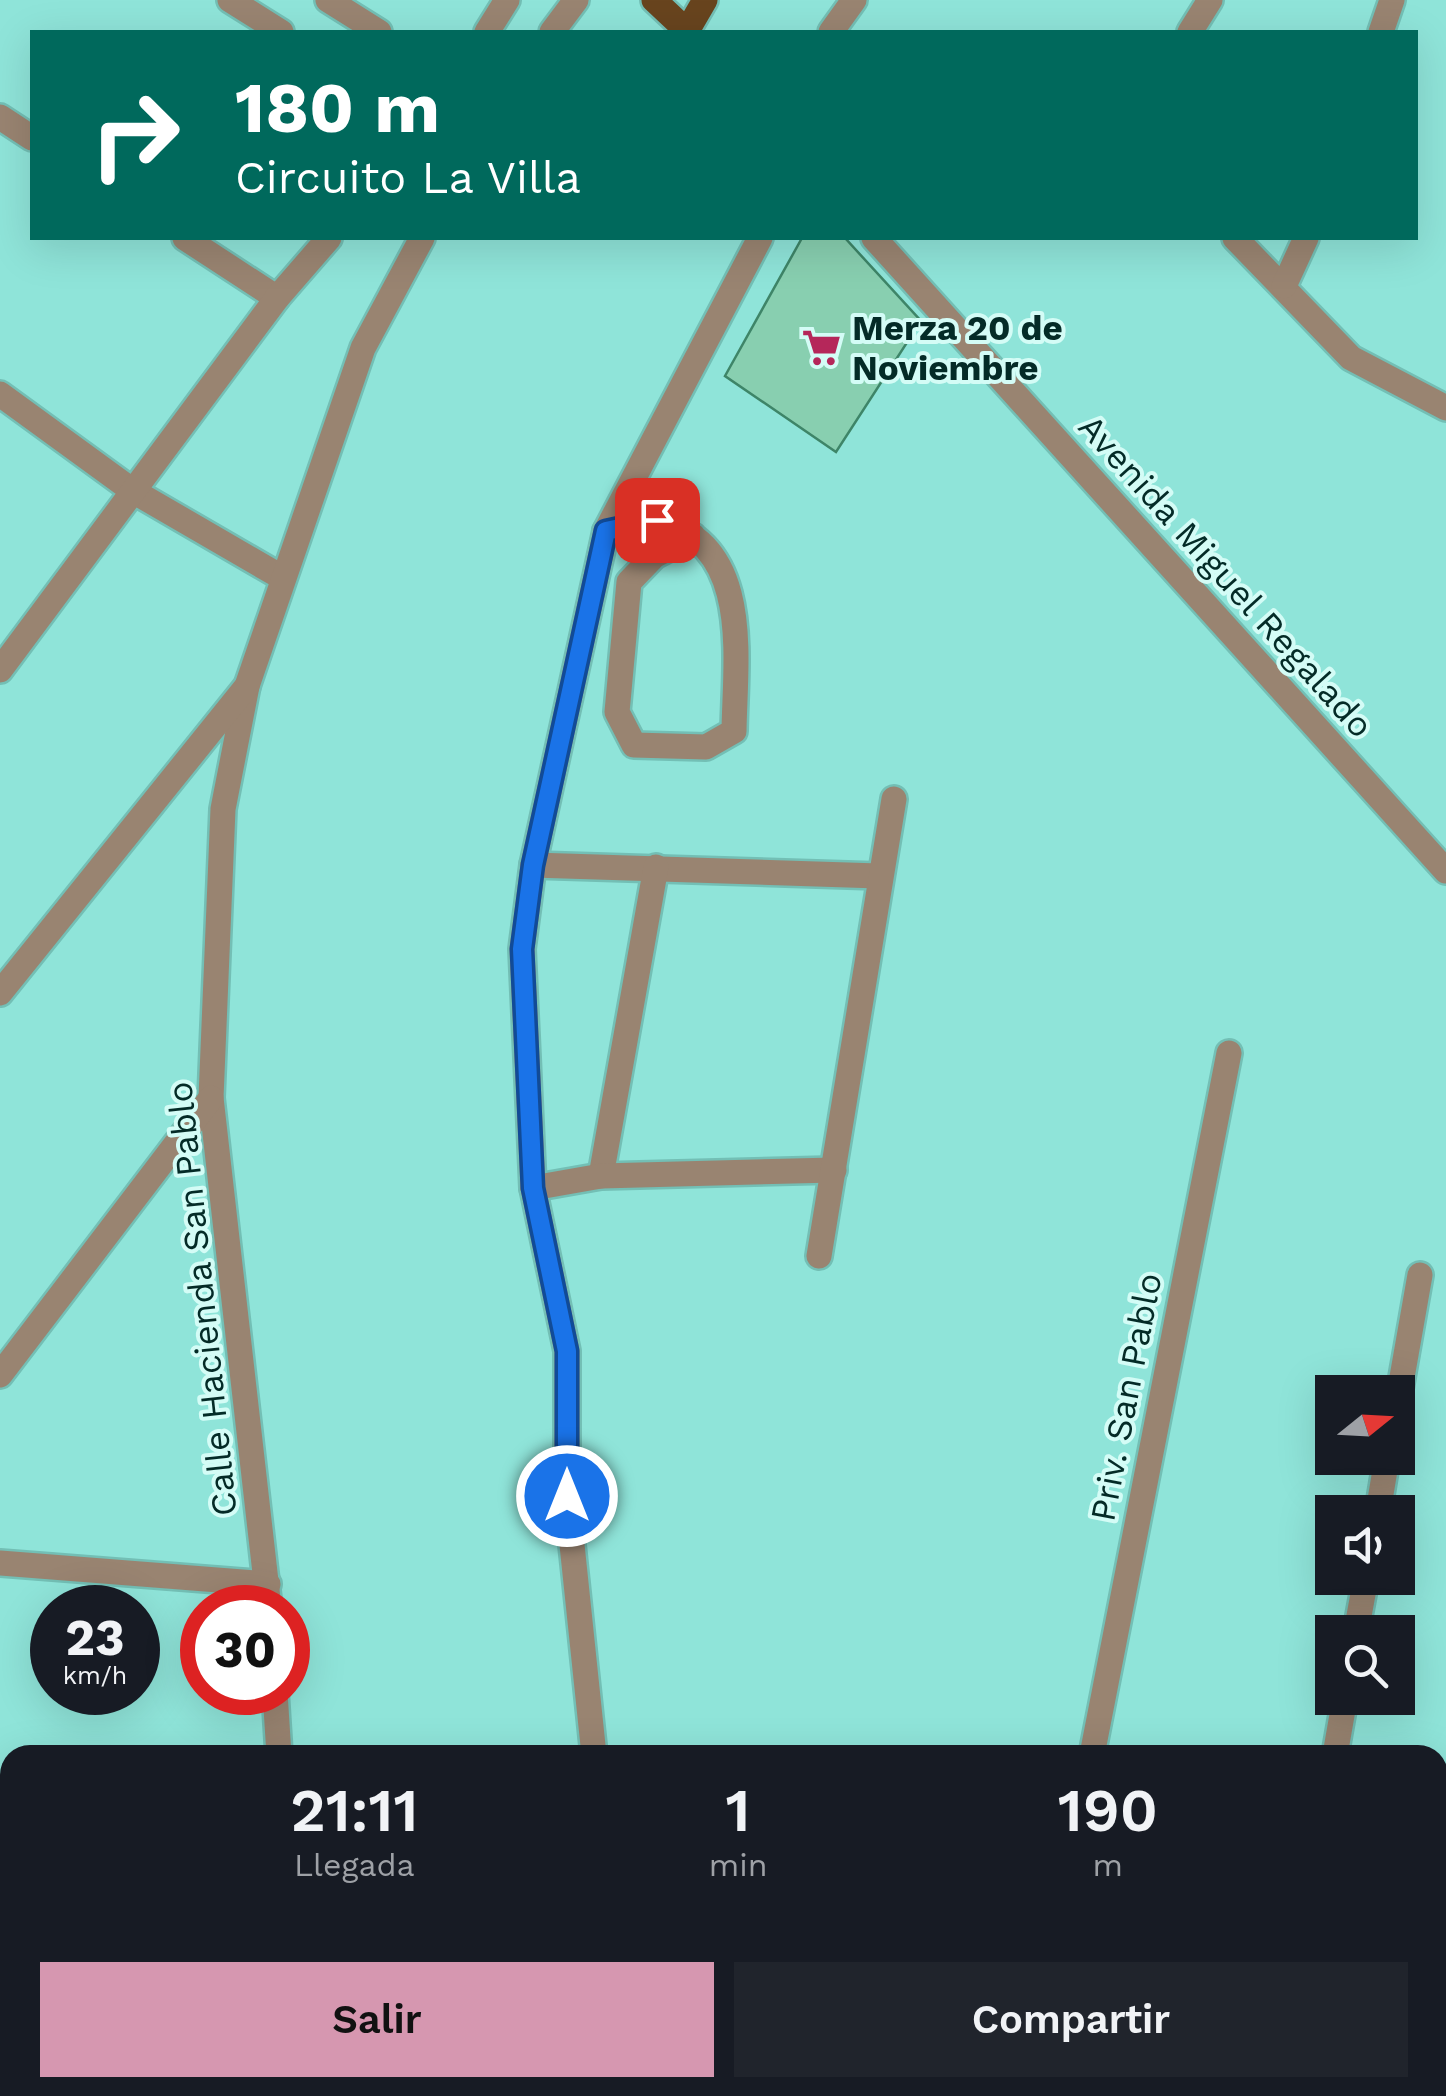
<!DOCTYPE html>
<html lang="es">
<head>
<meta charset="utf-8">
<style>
	:root { --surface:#171b24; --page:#20242c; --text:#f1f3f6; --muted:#9ea1a6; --accent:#d697b0 }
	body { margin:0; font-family:"Work Sans",sans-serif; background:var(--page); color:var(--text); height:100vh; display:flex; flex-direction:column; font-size:38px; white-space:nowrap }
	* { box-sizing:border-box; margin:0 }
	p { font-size:32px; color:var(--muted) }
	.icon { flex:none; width:55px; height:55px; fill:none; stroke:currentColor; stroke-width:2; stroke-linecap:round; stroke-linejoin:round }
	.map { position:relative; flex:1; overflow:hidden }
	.details { position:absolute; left:0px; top:1745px; width:1448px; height:352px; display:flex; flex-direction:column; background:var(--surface); border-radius:30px 30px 0 0; box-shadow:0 10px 40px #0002 }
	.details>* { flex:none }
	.top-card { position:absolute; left:30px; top:30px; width:1388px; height:210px; border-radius:0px; box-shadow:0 10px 40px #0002; background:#00695c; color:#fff; overflow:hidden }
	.needle { width:65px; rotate:72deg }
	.fabs { position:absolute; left:1315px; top:1375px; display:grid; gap:20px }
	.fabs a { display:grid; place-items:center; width:100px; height:100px; border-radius:0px; background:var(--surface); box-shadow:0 10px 40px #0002; font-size:50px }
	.speed { position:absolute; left:30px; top:1585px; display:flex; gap:20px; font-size:50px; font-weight:700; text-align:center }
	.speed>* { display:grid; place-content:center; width:130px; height:130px; border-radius:50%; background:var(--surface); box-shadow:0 10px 40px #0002; line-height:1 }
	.speed small { font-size:25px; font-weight:400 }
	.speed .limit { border:15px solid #d22; background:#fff; color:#111 }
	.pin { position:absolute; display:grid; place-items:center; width:85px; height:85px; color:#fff; margin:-42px; border-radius:20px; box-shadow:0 5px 15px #0006 }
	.me { position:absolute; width:110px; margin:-55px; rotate:0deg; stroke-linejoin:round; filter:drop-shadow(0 0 8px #0008) }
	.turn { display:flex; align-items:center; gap:35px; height:210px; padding:0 40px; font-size:45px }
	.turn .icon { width:130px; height:130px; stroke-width:2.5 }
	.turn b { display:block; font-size:70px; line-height:85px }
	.eta { display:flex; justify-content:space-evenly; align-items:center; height:170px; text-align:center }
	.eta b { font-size:60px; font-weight:600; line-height:70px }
	.button { display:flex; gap:20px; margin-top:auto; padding:20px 40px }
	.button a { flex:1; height:115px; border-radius:0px; background:var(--accent); color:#111; font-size:40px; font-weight:600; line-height:115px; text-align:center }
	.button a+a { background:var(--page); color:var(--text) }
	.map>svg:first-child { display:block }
	.building { fill:#88cfb0; stroke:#3e8568; stroke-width:2.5 }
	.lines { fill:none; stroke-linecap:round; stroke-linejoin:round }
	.minor-casing { stroke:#73bfb5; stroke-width:30 }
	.major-casing { stroke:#73bfb5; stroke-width:30 }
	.minor { stroke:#998471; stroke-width:25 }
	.major { stroke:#68441e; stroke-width:25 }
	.route-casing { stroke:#114b97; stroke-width:25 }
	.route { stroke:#1a73e8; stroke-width:18 }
	.labels { text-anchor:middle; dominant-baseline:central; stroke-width:8; stroke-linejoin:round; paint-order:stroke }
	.poi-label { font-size:35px; font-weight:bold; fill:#042b27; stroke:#d4fcf6; text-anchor:start }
	.street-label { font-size:35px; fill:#042b27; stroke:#d4fcf6 }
</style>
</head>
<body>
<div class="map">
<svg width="1446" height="2096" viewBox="0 0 1446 2096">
	<rect width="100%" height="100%" fill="#8fe4d9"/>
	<polygon class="building" points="802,238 845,238 921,321 836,452 725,376"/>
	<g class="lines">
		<defs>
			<g id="minor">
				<polyline points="230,0 281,32"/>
				<polyline points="328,0 379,32"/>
				<polyline points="487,32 507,0"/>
				<polyline points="552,32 576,0"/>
				<polyline points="831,32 854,0"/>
				<polyline points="1190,32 1210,0"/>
				<polyline points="1381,32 1392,0"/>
				<polyline points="0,117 32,138"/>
				<polyline points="185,238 277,298"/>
				<polyline points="874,238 1446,871"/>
				<polyline points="1235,238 1351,358 1446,408"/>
				<polyline points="1284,286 1306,238"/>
				<polyline points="0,394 133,491 283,578"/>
				<path d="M606,531C621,528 645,518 660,522C753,545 735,659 734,731L706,747L634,745L617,712L629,582L654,556L693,536"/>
				<polyline points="0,670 277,298 329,238"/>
				<polyline points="247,686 223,809 211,1098 269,1608"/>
				<polyline points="533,865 879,876"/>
				<polyline points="0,993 247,686 363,348 422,238"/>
				<polyline points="601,1176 656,867"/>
				<polyline points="533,1188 601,1176 834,1170"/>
				<polyline points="819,1256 894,799"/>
				<polyline points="0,1375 211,1098"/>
				<polyline points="1398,1400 1420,1275"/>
				<polyline points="1378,1512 1387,1458"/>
				<polyline points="0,1563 268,1584"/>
				<polyline points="1356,1632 1366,1578"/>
				<polyline points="275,1692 279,1755"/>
				<polyline points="594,1755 567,1497 567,1351 533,1188 522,949 533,865 606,531 760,238"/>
				<polyline points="1092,1755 1229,1053"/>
				<polyline points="1335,1755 1345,1698"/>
				<polyline points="0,1795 10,1796"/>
				<polyline points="0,2025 10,2026"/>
				<polyline points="629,2088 630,2096"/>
				<polyline points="814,2088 845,2096"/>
				<polyline points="1025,2096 1027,2088"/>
				<polyline points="1274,2096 1276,2088"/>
			</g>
			<polyline id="major" points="654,0 687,31 705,0"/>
		</defs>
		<use href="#minor" class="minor-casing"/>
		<use href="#major" class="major-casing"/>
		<use href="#minor" class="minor"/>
		<use href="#major" class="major"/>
	</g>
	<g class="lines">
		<defs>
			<polyline id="route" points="567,1496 567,1351 533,1188 522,949 533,865 606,531 657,520"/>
		</defs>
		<use href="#route" class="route-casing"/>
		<use href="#route" class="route"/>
	</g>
	<defs>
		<symbol id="supermarket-bare" viewBox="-9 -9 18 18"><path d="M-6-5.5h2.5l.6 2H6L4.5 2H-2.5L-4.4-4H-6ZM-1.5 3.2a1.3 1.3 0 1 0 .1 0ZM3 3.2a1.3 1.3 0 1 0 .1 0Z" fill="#b5275a" stroke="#d4fcf6" stroke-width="2.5" paint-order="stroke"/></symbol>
	</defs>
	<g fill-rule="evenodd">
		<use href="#supermarket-bare" x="794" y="320" width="55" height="55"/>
	</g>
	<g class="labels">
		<g class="poi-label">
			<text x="852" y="328">Merza 20 de<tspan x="852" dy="40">Noviembre</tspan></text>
		</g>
		<g class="street-label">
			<text transform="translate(1226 576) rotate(48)">Avenida Miguel Regalado</text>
			<text transform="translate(202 1299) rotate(-96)">Calle Hacienda San Pablo</text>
			<text transform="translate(1126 1397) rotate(-79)">Priv. San Pablo</text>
		</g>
	</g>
</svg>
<div class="fabs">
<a><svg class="needle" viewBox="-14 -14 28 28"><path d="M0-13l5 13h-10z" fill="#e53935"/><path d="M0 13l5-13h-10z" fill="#9ea1a6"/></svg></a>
<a><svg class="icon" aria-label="sound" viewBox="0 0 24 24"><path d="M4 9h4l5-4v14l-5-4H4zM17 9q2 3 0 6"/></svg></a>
<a><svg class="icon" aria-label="search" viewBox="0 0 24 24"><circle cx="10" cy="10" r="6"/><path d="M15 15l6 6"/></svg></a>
</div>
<div class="speed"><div>23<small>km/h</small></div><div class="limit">30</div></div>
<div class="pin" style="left:657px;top:520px;background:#d93025"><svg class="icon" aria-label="arrive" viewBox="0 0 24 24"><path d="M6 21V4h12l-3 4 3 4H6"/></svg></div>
<svg class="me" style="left:567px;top:1496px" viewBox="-20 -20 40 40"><circle r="17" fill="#1a73e8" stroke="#fff" stroke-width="3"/><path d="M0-11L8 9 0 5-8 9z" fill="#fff"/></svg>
<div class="top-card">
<div class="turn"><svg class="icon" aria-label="right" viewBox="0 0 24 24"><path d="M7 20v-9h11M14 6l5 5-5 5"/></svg><div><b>180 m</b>Circuito La Villa</div></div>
</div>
<section class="details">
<div class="eta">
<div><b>21:11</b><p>Llegada</p></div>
<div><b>1</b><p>min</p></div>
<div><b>190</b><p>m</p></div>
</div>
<div class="button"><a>Salir</a><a>Compartir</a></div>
</section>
</div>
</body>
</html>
